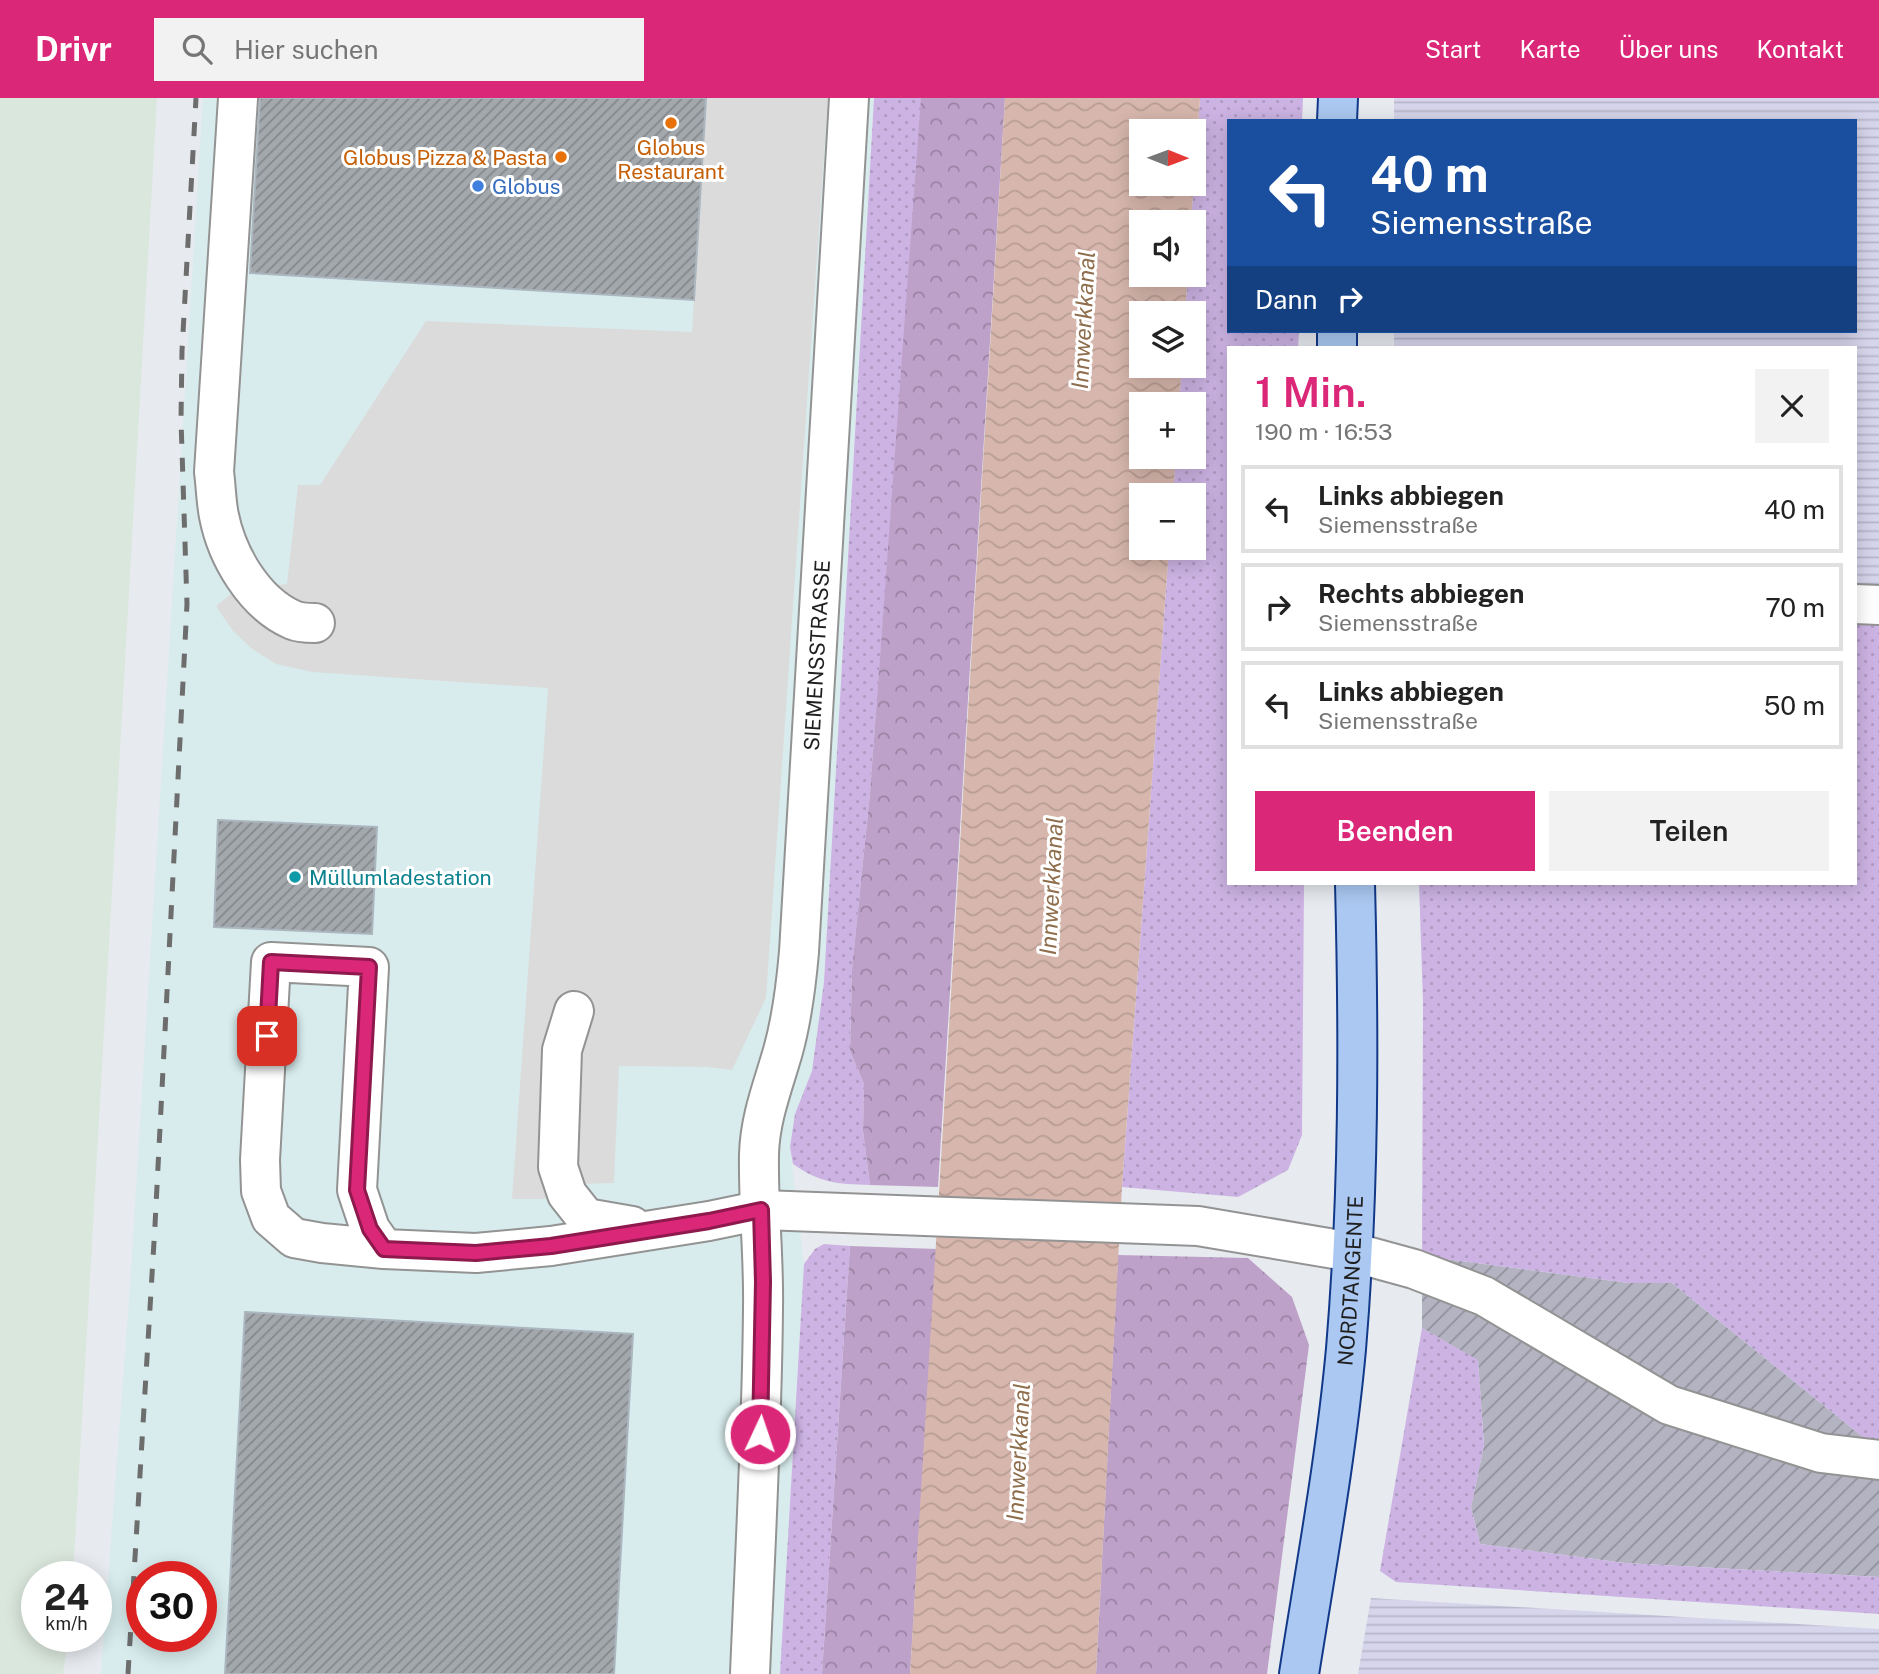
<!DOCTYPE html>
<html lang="de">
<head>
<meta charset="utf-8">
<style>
	:root { --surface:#fff; --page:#f2f2f2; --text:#222; --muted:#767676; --line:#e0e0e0; --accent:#db2777 }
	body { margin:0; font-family:"Public Sans",sans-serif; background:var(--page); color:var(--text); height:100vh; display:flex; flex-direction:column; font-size:26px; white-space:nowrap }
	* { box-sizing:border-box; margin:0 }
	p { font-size:23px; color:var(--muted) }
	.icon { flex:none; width:38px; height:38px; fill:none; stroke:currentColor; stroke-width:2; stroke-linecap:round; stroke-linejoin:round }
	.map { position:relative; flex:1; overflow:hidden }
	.drawer { position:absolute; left:1227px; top:248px; width:630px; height:539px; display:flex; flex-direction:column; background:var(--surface); border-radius:0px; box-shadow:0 4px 18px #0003 }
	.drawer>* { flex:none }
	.banner { position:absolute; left:1227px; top:21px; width:630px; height:214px; border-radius:0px; box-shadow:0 4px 18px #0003; background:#1a4fa0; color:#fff; overflow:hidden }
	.needle { width:46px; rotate:91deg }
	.tools { position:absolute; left:1129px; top:21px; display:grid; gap:14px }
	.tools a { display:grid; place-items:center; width:77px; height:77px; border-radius:0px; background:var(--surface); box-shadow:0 4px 18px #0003; font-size:35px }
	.speed { position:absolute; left:21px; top:1463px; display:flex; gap:14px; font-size:35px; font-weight:700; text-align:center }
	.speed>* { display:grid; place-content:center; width:91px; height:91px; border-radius:50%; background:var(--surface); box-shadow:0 4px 18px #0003; line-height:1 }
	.speed small { font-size:18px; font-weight:400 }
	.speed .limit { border:10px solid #d22; background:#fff; color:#111 }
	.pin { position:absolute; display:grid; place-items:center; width:60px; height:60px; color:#fff; margin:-30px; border-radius:14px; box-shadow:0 4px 10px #0006 }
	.me { position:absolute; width:77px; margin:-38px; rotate:3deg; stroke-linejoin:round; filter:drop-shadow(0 0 5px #0008) }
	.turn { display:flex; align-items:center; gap:24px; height:147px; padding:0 28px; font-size:32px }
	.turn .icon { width:91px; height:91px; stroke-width:2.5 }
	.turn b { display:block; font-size:49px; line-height:60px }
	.then { display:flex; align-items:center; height:66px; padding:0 28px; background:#0003; gap:14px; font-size:26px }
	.round { display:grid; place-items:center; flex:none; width:74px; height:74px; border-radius:0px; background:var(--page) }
	.head { display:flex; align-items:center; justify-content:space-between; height:119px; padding:0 28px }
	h1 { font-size:42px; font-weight:600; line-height:52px; color:var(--accent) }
	.cta { display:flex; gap:14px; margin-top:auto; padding:14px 28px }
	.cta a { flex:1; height:80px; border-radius:0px; background:var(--accent); color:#fff; font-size:28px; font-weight:600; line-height:80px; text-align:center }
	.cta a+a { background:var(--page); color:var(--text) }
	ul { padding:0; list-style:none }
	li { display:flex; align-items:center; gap:21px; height:88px; margin:0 14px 10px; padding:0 14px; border:4px solid var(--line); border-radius:0px }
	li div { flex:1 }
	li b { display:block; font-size:26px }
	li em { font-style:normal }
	header { display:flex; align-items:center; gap:42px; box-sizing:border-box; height:98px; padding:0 35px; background:var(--accent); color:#fff }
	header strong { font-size:33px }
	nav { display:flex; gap:38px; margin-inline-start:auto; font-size:24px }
	.search { width:490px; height:63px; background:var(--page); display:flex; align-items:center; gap:18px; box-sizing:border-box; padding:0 24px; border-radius:0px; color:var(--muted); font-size:26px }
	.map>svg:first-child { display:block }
	.commercial { fill:#d8eced; fill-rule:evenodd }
	.industrial { fill:#dae7dc }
	.construction { fill:url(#construction-furrows) }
	.farmland { fill:url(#farmland-rules) }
	.grass { fill:url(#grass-dots) }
	.forest { fill:url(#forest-crowns) }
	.parking { fill:#dbdbdb }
	.water { fill:url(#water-waves); fill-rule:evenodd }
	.building { fill:url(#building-hatch); stroke:#abb6bf; stroke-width:2 }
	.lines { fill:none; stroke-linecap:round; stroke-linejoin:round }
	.minor-casing { stroke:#939393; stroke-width:42 }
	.major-casing { stroke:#123989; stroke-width:42 }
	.minor { stroke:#fff; stroke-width:38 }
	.major { stroke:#aac8f1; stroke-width:38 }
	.rail { stroke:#6d6d6d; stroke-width:5; stroke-dasharray:14 14; stroke-linecap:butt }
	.route-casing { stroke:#8e194d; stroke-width:18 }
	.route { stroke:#db2777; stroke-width:12 }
	.food-dot { fill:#e8710a; stroke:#fff; stroke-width:2.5 }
	.shop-dot { fill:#3f7fe0; stroke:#fff; stroke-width:2.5 }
	.culture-dot { fill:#0f9aa8; stroke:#fff; stroke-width:2.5 }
	.labels { text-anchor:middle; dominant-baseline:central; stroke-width:6; stroke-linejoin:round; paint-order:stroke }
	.food-label { font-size:21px; fill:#c56008; stroke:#fff }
	.shop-label { font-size:21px; fill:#366cbe; stroke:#fff; text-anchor:start }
	.street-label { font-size:21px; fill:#1f1f1f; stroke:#fff }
	.culture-label { font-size:21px; fill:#0d838f; stroke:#fff; text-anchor:start }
	.water-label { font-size:23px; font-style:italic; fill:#8e6e4c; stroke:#fff }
</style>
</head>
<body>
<header>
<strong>Drivr</strong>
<div class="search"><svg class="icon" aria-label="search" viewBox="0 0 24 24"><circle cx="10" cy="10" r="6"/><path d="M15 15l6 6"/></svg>Hier suchen</div>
<nav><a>Start</a><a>Karte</a><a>Über uns</a><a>Kontakt</a></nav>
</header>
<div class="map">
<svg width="1879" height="1576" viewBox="0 0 1879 1576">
	<defs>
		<pattern id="construction-furrows" width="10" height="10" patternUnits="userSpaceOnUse" patternTransform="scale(1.75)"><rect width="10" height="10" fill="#b3b3c2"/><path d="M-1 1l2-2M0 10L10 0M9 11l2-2" fill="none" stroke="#91919d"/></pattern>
		<pattern id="farmland-rules" width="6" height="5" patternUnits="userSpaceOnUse" patternTransform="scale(1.75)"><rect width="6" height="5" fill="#d6d5eb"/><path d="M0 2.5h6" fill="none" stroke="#b7b6c9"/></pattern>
		<pattern id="grass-dots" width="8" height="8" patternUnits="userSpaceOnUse" patternTransform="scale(1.75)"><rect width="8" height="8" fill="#ccb3e3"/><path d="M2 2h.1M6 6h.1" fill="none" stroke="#af9ac2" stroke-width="1.8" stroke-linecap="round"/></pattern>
		<pattern id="forest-crowns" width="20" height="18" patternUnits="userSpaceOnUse" patternTransform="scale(1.75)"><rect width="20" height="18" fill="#bea1c9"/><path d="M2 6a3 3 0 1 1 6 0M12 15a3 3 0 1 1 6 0" fill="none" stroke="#9a83a3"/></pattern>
		<pattern id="water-waves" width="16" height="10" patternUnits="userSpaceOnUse" patternTransform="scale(1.75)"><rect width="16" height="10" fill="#d7b7ad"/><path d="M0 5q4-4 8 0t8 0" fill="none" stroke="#b89d94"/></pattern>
		<pattern id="building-hatch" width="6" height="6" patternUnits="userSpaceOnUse" patternTransform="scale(1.75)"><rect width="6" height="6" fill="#a3a8ad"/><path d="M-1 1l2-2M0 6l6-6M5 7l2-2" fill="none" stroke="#84888c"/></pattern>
	</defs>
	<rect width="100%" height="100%" fill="#e7eaef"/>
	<path class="commercial" d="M203,0H874L824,884L812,973L795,1016L790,1049L804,1166L780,1576H101L130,1189ZM142,1479H201V1538H142Z"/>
	<polygon class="industrial" points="0,0 157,0 73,1479 37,1479 37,1538 68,1538 63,1576 0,1576"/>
	<polygon class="construction" points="1422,1158 1629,1185 1672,1185 1879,1352 1879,1479 1625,1465 1480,1446 1471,1409 1484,1347 1478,1263 1422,1230"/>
	<g class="farmland">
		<polygon points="1394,0 1879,0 1879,496 1855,494 1855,250 1394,250 1394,233 1855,233 1855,23 1394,23"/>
		<polygon points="1371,1500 1879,1531 1879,1576 1358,1576"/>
	</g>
	<g class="grass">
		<path d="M874,0H921V19L870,695L852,872L850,953L864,986L863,1033L870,1087C837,1086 820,1085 793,1066L790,1049L795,1016L812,973L824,884Z"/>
		<polygon points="1200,0 1303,0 1302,23 1228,23 1228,233 1299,233 1298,250 1228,250 1228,786 1304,786 1302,1037 1288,1072 1238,1099 1122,1089 1169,450 1194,450 1194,397 1173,397 1176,359 1194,359 1194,306 1179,306 1182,268 1194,268 1194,215 1185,215 1188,177 1194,177 1194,124 1191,124"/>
		<polygon points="1855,524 1879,526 1879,1352 1672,1185 1629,1185 1422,1158 1423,904 1419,786 1855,786"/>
		<polygon points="824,1146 850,1148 822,1576 780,1576 804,1166 815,1151"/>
		<polygon points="1422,1230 1478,1262 1484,1347 1471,1409 1480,1446 1625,1465 1879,1479 1879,1516 1396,1484 1380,1473"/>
	</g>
	<g class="forest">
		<polygon points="921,0 1005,0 938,1089 870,1087 863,1033 864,986 850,953 852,871 870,695"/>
		<polygon points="850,1148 937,1151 910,1576 822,1576"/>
		<polygon points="1118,1157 1248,1160 1292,1199 1309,1247 1267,1576 1096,1576"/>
	</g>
	<polygon class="parking" points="706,0 828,0 766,900 732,972 707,969 619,968 614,1085 581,1086 544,1101 512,1101 548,590 312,574 276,566 251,550 233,533 216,508 236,492 287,486 298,387 320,387 426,223 692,234"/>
	<path class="water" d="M1005,0H1200L1191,124H1141V177H1188L1185,215H1141V268H1182L1179,306H1141V359H1176L1173,397H1141V450H1169L1122,1089L1096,1576H910ZM1141,33H1194V86H1141Z"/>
	<g class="building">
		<polygon points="260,0 706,0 694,202 250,175"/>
		<polygon points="218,722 377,729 372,836 214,829"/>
		<polygon points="245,1214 633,1236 614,1576 225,1576"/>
	</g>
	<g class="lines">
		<defs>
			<g id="minor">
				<path d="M238,0L214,374C216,388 216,404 219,418C227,458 254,505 293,522C300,525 308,525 315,525"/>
				<polyline points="1855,506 1879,507"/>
				<polyline points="574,913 562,952 558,1069 567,1096 586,1120 632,1128"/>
				<polyline points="384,1151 370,1131 357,1092 369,869 271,864 260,1062 261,1093 271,1120 294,1140 322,1145 384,1151 476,1155 551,1148 709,1123 762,1112 1198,1128 1352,1154 1414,1171 1484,1198 1669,1307 1821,1355 1879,1362"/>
				<path id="s1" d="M750,1576C755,1454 762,1332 763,1210C764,1159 758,1107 759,1056C760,1020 773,988 783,953C792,921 796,888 799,854L849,0"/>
			</g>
			<g id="major">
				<polyline points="1337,23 1338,0"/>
				<polyline points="1337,233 1337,250"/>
				<path id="s2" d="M1299,1576C1316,1468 1336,1360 1346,1251C1359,1096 1359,941 1355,786"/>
			</g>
		</defs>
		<use href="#minor" class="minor-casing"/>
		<use href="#major" class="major-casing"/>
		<use href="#minor" class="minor"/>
		<use href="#major" class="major"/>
		<polyline class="rail" points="128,1576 155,1127 187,506 181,322 182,253 196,0"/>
	</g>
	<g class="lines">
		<defs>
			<polyline id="route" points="267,938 271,864 369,869 357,1092 370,1131 384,1151 476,1155 551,1148 709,1123 761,1112 763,1184 760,1336"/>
		</defs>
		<use href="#route" class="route-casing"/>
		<use href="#route" class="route"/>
	</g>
	<g class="food-dot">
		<circle cx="671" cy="25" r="7"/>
		<circle cx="561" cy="59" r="7"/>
	</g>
	<circle class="shop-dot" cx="478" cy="88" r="7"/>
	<circle class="culture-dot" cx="295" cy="779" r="7"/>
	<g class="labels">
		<g class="food-label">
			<text x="671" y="49">Globus<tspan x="671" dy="24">Restaurant</tspan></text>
			<text x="547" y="59" text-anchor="end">Globus Pizza &amp; Pasta</text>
		</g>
		<g class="shop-label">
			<text x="492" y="88">Globus</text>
		</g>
		<g class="street-label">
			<text stroke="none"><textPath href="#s1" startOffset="1024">SIEMENSSTRASSE</textPath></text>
			<text stroke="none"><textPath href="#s2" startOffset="397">NORDTANGENTE</textPath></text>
		</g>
		<g class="culture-label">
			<text x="309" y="779">Müllumladestation</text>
		</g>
		<g class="water-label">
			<text transform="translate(1083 222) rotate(-87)">Innwerkkanal</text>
			<text transform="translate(1051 788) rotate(-87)">Innwerkkanal</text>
			<text transform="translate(1018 1354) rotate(-87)">Innwerkkanal</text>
		</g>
	</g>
</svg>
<div class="tools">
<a><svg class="needle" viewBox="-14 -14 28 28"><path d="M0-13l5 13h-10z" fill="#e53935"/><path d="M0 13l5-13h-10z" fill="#767676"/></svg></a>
<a><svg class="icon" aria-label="sound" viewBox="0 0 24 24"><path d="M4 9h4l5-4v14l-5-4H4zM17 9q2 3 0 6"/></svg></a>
<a><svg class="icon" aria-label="layers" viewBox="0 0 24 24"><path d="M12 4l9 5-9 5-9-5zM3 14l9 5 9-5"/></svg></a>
<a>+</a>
<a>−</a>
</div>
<div class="speed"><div>24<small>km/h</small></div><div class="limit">30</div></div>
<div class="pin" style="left:267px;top:938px;background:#d93025"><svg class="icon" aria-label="arrive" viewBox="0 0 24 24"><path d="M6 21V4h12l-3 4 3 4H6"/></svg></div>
<svg class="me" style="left:760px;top:1336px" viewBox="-20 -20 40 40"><circle r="17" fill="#db2777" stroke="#fff" stroke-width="3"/><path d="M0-11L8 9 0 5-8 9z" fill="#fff"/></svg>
<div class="banner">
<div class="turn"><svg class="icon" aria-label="left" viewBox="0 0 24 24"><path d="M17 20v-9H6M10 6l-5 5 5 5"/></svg><div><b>40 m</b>Siemensstraße</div></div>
<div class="then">Dann<svg class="icon" aria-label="right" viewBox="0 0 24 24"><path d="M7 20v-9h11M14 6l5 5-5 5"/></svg></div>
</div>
<section class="drawer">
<div class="head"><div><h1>1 Min.</h1><p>190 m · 16:53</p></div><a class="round"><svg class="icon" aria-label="close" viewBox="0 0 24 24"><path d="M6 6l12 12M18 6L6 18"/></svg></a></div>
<ul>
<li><svg class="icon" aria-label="left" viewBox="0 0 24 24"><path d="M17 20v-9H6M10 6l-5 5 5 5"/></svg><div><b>Links abbiegen</b><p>Siemensstraße</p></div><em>40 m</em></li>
<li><svg class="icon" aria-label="right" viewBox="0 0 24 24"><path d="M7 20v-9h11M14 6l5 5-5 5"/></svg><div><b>Rechts abbiegen</b><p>Siemensstraße</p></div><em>70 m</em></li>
<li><svg class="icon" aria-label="left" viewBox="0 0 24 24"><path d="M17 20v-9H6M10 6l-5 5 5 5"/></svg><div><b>Links abbiegen</b><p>Siemensstraße</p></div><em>50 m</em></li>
</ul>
<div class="cta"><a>Beenden</a><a>Teilen</a></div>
</section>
</div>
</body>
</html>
